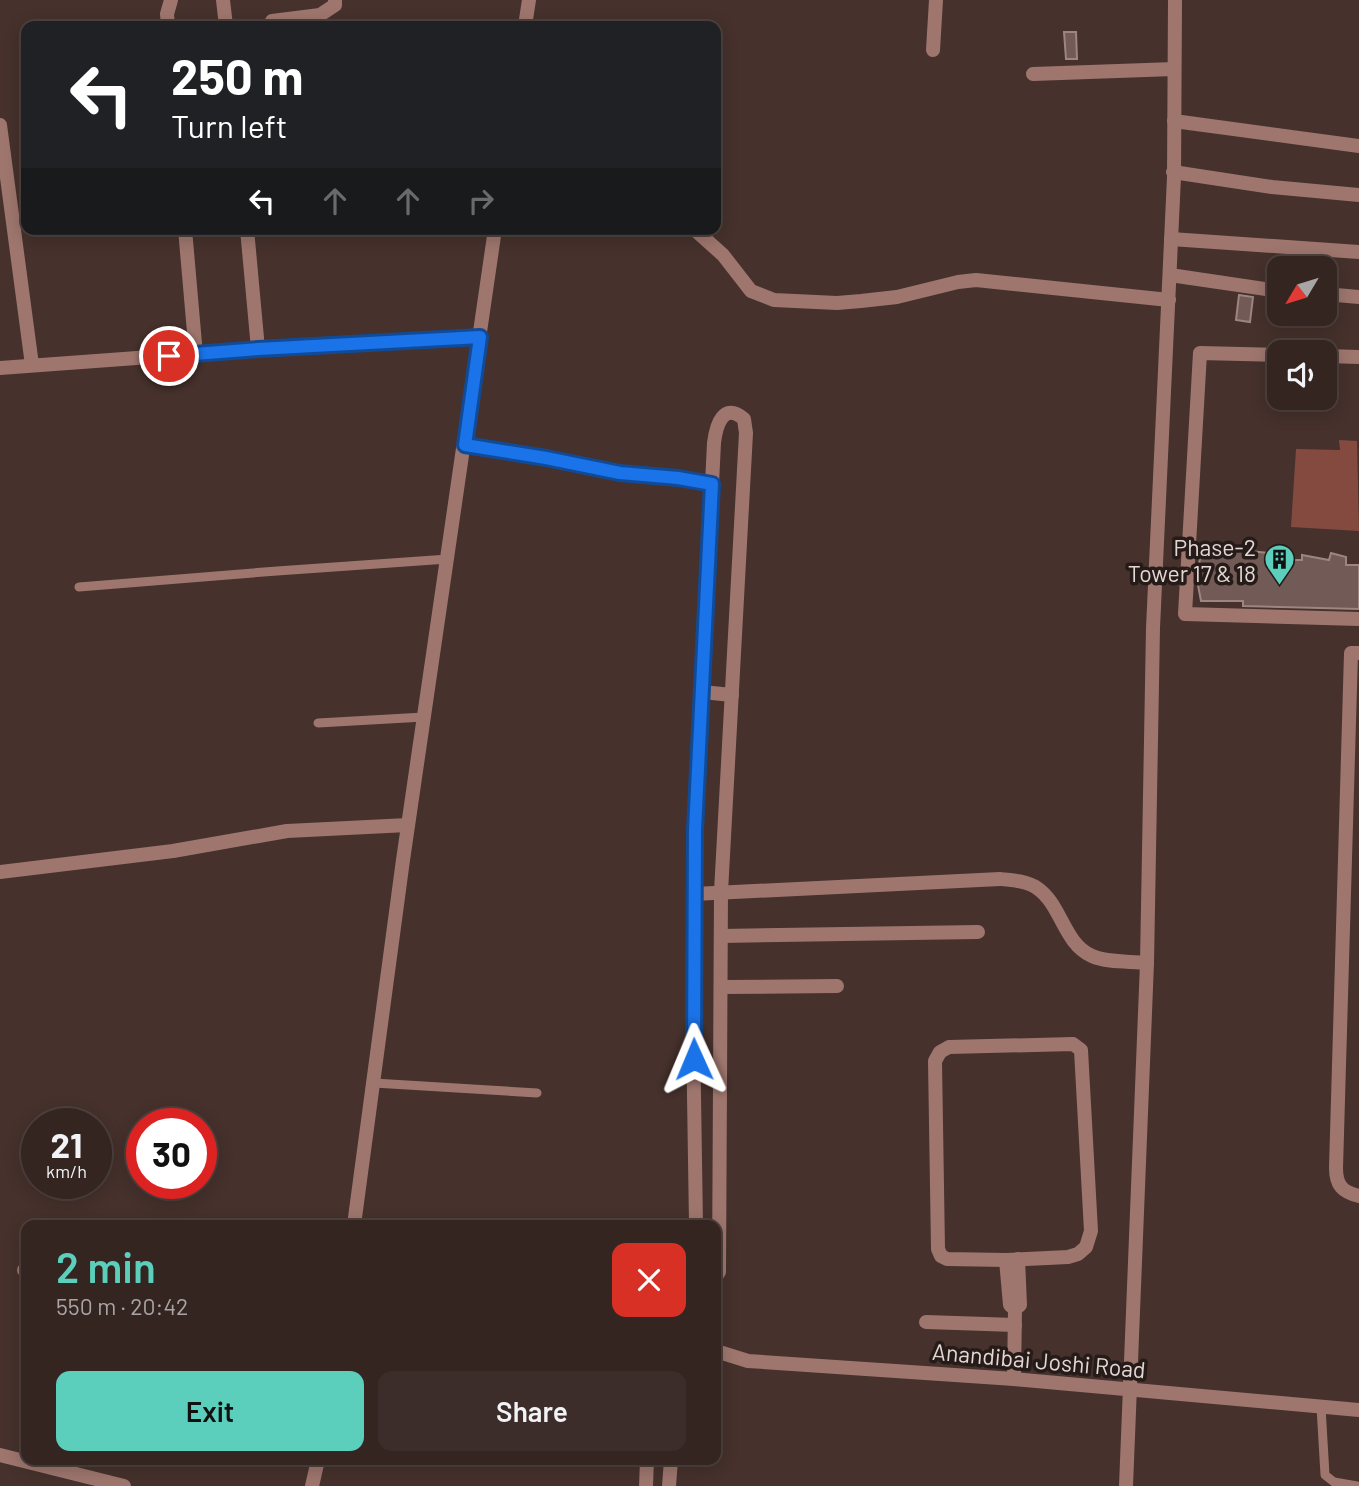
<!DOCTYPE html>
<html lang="en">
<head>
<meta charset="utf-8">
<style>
	:root { --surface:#342521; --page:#3c2d2a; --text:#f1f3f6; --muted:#a9a5a5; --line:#4e423f; --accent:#5bcebc }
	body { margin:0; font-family:Barlow,sans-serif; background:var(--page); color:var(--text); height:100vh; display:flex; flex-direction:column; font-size:26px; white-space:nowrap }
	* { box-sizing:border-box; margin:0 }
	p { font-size:23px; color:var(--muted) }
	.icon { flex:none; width:38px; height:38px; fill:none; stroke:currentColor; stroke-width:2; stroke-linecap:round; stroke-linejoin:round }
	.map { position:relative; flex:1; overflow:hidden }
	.sheet { position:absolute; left:21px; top:1220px; width:700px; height:245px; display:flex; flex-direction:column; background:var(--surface); border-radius:14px; box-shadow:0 4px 18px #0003,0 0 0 2px var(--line) }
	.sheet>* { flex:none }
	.hud { position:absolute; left:21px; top:21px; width:700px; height:214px; border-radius:14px; box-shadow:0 4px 18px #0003,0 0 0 2px var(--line); background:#202124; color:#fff; overflow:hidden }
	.needle { width:46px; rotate:232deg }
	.buttons { position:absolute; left:1267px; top:256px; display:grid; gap:14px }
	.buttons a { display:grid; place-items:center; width:70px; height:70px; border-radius:14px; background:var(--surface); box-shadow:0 4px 18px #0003,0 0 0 2px var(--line); font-size:35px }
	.speed { position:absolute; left:21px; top:1108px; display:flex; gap:14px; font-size:35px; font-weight:700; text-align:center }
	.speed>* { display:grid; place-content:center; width:91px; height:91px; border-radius:50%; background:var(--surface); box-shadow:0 4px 18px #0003,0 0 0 2px var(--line); line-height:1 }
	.speed small { font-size:18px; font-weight:400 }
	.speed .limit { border:10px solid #d22; background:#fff; color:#111 }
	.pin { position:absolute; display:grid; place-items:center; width:60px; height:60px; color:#fff; margin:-30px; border:4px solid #fff; border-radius:50%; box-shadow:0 2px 7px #0007 }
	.me { position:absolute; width:77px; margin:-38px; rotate:359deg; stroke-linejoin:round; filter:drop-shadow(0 0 5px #0008) }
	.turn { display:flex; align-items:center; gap:24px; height:147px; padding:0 35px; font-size:32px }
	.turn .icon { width:91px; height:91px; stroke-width:2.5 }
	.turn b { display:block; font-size:49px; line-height:60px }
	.lanes { display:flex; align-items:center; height:66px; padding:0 35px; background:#0003; justify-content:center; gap:35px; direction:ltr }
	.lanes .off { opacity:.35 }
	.round { display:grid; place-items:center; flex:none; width:74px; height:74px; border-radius:14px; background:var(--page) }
	.headline { display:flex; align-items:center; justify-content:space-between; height:119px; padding:0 35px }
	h1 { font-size:42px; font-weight:600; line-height:52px; color:var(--accent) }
	.primary-button { display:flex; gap:14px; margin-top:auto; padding:14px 35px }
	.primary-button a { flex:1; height:80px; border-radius:14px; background:var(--accent); color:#111; font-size:28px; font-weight:600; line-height:80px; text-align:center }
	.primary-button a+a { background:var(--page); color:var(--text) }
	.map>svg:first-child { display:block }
	.green { fill:#854a3f }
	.building { fill:#725b56; stroke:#9e8580; stroke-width:2 }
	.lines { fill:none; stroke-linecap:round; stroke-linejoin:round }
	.service { stroke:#9e766e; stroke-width:9 }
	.minor { stroke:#9e766e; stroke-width:14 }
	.tertiary { stroke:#9e766e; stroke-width:14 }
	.route-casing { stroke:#114b97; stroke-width:18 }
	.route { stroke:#1a73e8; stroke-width:12 }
	.labels { text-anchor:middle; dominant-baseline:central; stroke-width:7; stroke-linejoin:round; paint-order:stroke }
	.poi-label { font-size:23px; fill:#e4d6d3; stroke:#251b19; text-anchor:end }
	.street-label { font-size:23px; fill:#e4d6d3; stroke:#251b19 }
</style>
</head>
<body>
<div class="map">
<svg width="1359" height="1486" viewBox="0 0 1359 1486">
	<rect width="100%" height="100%" fill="#46312c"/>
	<polygon class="green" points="1339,440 1357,441 1359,531 1291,527 1296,449 1340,450"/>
	<g class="building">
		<polygon points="1064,32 1076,32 1077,59 1066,59"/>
		<polygon points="1239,295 1253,297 1250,322 1236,320"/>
		<polygon points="1221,548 1268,553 1268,560 1302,560 1302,555 1329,560 1331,553 1346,557 1346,565 1359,565 1359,609 1243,606 1243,601 1201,601 1197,580 1201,550 1222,554"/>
	</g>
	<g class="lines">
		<g class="service">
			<polyline points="465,445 546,458 620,473 678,478 712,484"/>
			<polyline points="79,587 277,571 448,559"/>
			<polyline points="318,723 424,717"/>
			<polyline points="374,1083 537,1093"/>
			<polyline points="1321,1407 1325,1475 1334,1482 1357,1486"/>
		</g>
		<g class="minor">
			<polyline points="223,0 226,26"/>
			<polyline points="272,21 320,15 335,5 335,0"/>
			<polyline points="168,26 167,14 171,0"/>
			<polyline points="933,50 936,0"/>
			<polyline points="1033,74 1174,69"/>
			<polyline points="1174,121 1359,146"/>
			<polyline points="0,125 32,365"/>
			<polyline points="1173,172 1272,187 1359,195"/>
			<polyline points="185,229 196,355"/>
			<polyline points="247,229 258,349"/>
			<polyline points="694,229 723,255 751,291 774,300 837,303 861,301 897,297 958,282 976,280 1169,300"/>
			<polyline points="1171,239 1359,252"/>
			<polyline points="1170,275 1279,291"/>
			<polyline points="1325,294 1359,297"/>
			<polyline points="1279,355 1200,353 1185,614 1359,619"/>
			<polyline points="1325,356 1359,357"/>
			<polyline points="0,368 258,349 480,337"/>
			<path d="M1359,653H1351L1336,1168C1336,1185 1342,1192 1359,1196"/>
			<polyline points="702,692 732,695"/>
			<polyline points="0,872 173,851 287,831 408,825"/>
			<path d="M694,894L1000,879C1012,880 1027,881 1037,888C1062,905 1063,943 1092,956C1108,963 1130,961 1147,963"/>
			<polyline points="721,936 978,932"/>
			<polyline points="721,987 837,986"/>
			<polygon points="1073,1044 1081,1050 1091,1231 1086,1247 1078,1254 1068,1257 1006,1260 947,1259 941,1256 938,1249 935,1061 940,1052 949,1047"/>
			<path d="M696,1225L693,1031L695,829L714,443C716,426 723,401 744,419L746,433L721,892L719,1272L716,1276"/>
			<polyline points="1006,1260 1010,1305 1015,1309 1014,1379"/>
			<polyline points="24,1270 26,1270"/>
			<polyline points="1015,1309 1020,1305 1018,1259"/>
			<polyline points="926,1322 1015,1325"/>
			<polyline points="716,1351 748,1361 1014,1379 1359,1410"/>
			<polyline points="0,1455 124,1486"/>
			<polyline points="646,1486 647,1460"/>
			<polyline points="669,1486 671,1460"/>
			<polyline points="1126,1486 1147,963 1153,628 1174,177 1175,0"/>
		</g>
		<g class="tertiary">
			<polyline points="525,26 529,0"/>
			<polyline points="354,1225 403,860 495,229"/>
			<polyline points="312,1486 318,1460"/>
		</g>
	</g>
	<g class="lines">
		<defs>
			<polyline id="route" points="169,356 258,349 480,337 465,445 546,458 620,473 678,478 712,484 695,830 694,1059"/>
		</defs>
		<use href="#route" class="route-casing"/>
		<use href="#route" class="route"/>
	</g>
	<defs>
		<symbol id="building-pin" viewBox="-11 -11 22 30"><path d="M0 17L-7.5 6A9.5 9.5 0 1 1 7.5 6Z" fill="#5bcebc" stroke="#251b19"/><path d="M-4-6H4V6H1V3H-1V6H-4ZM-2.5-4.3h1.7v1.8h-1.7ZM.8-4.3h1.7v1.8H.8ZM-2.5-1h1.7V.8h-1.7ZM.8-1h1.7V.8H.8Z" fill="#111"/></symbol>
	</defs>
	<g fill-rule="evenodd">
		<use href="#building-pin" x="1262" y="542" width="35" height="47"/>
	</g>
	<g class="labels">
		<g class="poi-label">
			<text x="1256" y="547">Phase-2<tspan x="1256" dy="26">Tower 17 &amp; 18</tspan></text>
		</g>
		<g class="street-label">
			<text transform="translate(1039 1360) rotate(5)">Anandibai Joshi Road</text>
		</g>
	</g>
</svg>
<div class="buttons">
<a><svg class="needle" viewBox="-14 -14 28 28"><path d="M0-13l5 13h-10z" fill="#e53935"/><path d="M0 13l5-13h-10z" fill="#a9a5a5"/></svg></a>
<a><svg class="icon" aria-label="sound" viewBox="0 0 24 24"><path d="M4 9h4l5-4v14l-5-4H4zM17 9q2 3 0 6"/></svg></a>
</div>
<div class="speed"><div>21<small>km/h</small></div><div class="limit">30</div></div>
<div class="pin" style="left:169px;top:356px;background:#d93025"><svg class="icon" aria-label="arrive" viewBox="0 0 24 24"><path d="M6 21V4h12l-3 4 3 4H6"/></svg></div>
<svg class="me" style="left:694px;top:1059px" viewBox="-20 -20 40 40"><path d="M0-17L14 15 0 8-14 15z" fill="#1a73e8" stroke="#fff" stroke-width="4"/></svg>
<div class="hud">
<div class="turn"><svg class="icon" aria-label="left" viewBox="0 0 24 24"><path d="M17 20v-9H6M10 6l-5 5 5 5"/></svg><div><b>250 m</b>Turn left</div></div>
<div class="lanes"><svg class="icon" aria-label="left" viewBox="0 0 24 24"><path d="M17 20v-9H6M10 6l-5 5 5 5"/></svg><svg class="icon off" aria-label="ahead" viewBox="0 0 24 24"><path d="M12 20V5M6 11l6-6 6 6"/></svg><svg class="icon off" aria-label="ahead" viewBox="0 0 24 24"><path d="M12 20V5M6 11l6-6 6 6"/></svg><svg class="icon off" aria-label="right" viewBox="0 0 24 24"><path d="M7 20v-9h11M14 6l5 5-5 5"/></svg></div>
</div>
<section class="sheet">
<div class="headline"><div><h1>2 min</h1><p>550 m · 20:42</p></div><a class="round" style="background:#d93025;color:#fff"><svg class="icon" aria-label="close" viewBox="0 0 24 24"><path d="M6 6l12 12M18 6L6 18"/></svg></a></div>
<div class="primary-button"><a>Exit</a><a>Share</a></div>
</section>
</div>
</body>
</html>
